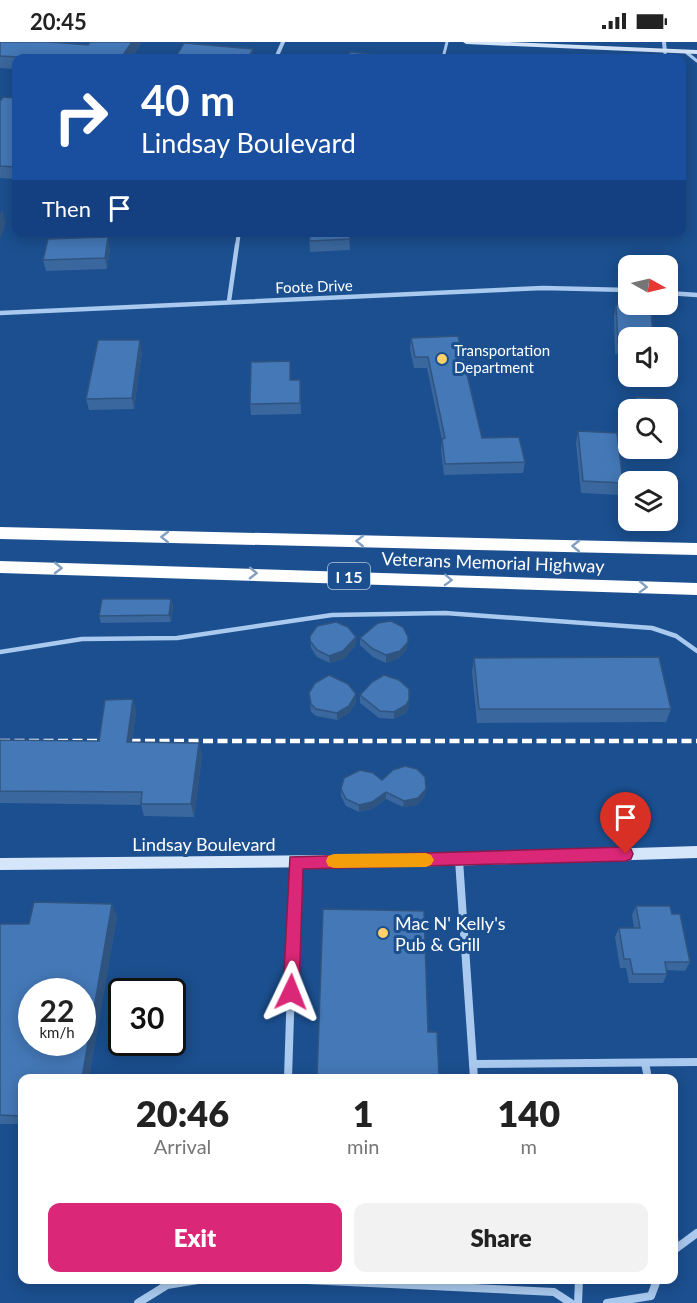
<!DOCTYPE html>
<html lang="en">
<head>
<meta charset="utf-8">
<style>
	:root { --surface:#fff; --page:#f2f2f2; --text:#222; --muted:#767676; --accent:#db2777 }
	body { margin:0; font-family:Lato,sans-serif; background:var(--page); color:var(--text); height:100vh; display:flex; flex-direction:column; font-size:22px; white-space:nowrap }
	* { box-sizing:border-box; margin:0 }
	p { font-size:20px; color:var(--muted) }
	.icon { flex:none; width:33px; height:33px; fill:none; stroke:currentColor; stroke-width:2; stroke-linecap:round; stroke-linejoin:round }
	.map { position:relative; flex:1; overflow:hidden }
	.drawer { position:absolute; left:18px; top:1032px; width:660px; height:210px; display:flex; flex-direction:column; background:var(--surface); border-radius:12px; box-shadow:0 3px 15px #0003 }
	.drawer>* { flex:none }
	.banner { position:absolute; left:12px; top:12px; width:674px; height:183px; border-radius:12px; box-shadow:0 3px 15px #0003; background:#1a4fa0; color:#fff; overflow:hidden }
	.needle { width:39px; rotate:98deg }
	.fabs { position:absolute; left:618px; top:213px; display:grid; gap:12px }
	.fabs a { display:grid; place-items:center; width:60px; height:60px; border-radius:12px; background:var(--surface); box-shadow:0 3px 15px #0003; font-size:30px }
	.speed { position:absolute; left:18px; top:936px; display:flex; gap:12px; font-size:30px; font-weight:700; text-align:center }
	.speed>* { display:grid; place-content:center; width:78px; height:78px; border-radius:50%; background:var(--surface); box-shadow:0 3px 15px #0003; line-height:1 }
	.speed small { font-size:15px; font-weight:400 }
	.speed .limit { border:3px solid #111; border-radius:9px; background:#fff; color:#111 }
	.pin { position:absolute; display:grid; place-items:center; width:51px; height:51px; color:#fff; margin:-62px -26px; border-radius:50% 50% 50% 0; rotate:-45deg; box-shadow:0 0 6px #0007 }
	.pin .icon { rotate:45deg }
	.me { position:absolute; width:66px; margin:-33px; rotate:2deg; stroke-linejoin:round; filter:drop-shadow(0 0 4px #0008) }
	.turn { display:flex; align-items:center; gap:21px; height:126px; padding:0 30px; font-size:27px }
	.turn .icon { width:78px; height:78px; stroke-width:2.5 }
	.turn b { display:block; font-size:42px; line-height:51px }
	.then { display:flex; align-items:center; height:57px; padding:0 30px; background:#0003; gap:12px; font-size:22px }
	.eta { display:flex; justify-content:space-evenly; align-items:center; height:102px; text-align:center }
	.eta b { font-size:36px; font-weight:800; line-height:42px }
	.action { display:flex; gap:12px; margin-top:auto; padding:12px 30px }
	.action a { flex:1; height:69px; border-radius:12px; background:var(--accent); color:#fff; font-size:24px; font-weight:800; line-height:69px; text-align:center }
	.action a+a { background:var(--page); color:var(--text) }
	.status { display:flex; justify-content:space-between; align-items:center; height:42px; padding:0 30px; background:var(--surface); direction:ltr }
	.status svg { height:16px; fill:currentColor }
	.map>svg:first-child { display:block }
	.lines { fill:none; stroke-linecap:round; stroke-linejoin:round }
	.lane-far1 { stroke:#a9c9ee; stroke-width:3 }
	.lane { stroke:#a9c9ee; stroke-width:4.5 }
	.street-far2 { stroke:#a9c9ee; stroke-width:4 }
	.street-far1 { stroke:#a9c9ee; stroke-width:4.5 }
	.street { stroke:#a9c9ee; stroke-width:8 }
	.secondary { fill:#d6e6fa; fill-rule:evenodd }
	.highway { fill:#fff; fill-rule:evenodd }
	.rail { stroke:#fff; stroke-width:4.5; stroke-dasharray:10 4.5; stroke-linecap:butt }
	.wall { fill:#3a679d }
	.shaded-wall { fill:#305480 }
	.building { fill:#4478b7; stroke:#305480; stroke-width:1.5; fill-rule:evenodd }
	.oneway { stroke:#829ec1 }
	.route { fill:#db2777; stroke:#8e194d; stroke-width:1.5 }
	.slow { fill:#f59e0b }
	.poi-dot { fill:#ffd166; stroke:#1b4f8f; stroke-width:2 }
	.labels { text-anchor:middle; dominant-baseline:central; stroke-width:6; stroke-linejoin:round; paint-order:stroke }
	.far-street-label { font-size:15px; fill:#fff; stroke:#1b4f8f }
	.far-poi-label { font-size:15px; fill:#fff; stroke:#1b4f8f; text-anchor:start }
	.shield { fill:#1b4f8f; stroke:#bbcadd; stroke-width:1.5 }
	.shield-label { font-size:16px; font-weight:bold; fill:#fff }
	.street-label { font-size:18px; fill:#fff; stroke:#1b4f8f }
	.poi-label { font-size:18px; fill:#fff; stroke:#1b4f8f; text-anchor:start }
</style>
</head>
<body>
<div class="status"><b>20:45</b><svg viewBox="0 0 49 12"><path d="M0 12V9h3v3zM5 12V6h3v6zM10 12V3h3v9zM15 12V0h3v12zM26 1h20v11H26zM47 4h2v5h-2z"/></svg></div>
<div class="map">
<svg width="697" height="1261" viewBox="0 0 697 1261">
	<rect width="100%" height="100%" fill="#1b4f8f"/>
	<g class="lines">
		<g class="lane-far1">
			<polyline points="687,11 697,19"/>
			<polyline points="443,16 447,0"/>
		</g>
		<polyline class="lane" points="0,610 82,597 177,596 332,573 445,571 652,586 676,594 697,609"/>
		<g class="street-far2">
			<polyline points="664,0 665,10"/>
			<polyline points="276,16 283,0"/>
			<polyline points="237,204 239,190"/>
		</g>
		<g class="street-far1">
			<polyline points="668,251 697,253"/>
			<polyline points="229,259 237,203"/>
			<polyline points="0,271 543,246 628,248"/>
		</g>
		<g class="street">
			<polyline points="459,818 474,1036"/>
			<polyline points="645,1021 648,1036"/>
			<polyline points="473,1022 697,1020"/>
			<polyline points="288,1036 295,820"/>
			<polyline points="674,1195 675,1207"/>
			<polyline points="674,1208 697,1191"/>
			<polyline points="307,1238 554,1250 571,1261"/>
			<polyline points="138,1261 167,1243 198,1238"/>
			<polyline points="578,1261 579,1238"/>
			<polyline points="607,1261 651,1254 657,1238"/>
		</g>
		<g class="secondary">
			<polygon points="463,0 509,0 697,8 697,12 466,2"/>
			<polygon points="697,804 697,816 447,824 0,828 0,816 447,812"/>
		</g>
		<g class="highway">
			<polygon points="0,485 697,501 697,513 0,497"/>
			<polygon points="0,519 697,541 697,553 0,531"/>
		</g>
		<polyline class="rail" points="0,699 697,699"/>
	</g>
	<g class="wall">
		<polygon points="0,0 88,3 141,2 131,16 16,16 16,27 0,26"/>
		<polygon points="16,53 16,137 0,136 0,59 14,56"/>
		<polygon points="309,190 349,190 350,208 310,210"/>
		<polygon points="110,206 107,227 46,229 43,218"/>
		<polygon points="616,263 628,296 628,314 615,312 614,274"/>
		<polygon points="458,294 482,396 525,420 523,431 444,433 441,408 442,398 427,326 414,326 410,307 411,296"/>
		<polygon points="142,309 134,367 89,368 86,357"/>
		<polygon points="290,338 300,338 301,372 251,373 250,362"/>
		<polygon points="636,355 667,368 635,368 634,362"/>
		<polygon points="578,389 623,441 620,453 581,451 576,401"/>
		<polygon points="171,557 173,564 171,580 101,581 99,574"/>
		<polygon points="310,594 356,595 356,603 344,617 330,621 317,615 311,606"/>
		<polygon points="360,596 407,607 399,616 386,621 373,615 360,603"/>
		<polygon points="474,616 671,667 666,680 477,681 472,630"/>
		<polygon points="309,651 356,660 349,671 337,678 316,674 311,670"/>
		<polygon points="360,653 409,658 409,665 406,671 394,677 379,676 360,661"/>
		<polygon points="133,657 136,670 132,700 199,701 202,714 194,775 144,774 141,763 0,761 0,698 99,699"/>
		<polygon points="382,738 425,754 417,763 403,765 386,757 372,767 359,770 346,764 341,754 341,747"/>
		<polygon points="636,864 672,872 690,920 685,929 667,928 667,932 663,941 629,941 626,926 620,926 615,895 619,886 634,886 632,873"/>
		<polygon points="117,874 89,1036 22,1036 22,1082 0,1082 0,882 29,882"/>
	</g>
	<g class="shaded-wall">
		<polygon points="132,0 140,0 141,2 131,16 121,16"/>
		<polygon points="253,7 253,16 248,16"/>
		<polygon points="2,167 6,181 0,198 0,173"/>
		<polygon points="108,195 110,206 107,227 105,216"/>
		<polygon points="140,298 142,309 134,367 132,356"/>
		<polygon points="171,557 173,564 171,580 169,573"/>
		<polygon points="356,595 356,603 344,617 330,621 329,614"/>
		<polygon points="408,595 407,607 399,616 386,621 386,613"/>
		<polygon points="356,652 356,660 349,671 337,678 337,671"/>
		<polygon points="133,657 136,670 130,713 127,700"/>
		<polygon points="409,658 409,665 406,671 394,677 394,670"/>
		<polygon points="199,701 202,714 194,775 191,762"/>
		<polygon points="426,747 425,754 417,763 403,765 404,759"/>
		<polygon points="386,750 386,757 372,767 359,770 359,763"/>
		<polygon points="112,862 117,874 89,1036 82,1036"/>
	</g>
	<g class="building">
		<polygon points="0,0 51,0 88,3 90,0 132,0 121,16 37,16 0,14"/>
		<polygon points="184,1 253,7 248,16 175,16"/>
		<polygon points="350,10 370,12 368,16 348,16"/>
		<polygon points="16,53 16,125 0,124 0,59 3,55 14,56"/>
		<polygon points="309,190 349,190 350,197 310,199"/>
		<polygon points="108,195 105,216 43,218 48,197"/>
		<polygon points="616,263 651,266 653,296 628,296 628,302 618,301"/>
		<polygon points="458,294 482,396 519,395 525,420 445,422 442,397 445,396 428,315 415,315 411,296"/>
		<polygon points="98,298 140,298 132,356 86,357"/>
		<polygon points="290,319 290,338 300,338 300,361 250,362 251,320"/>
		<polygon points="636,355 667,357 667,368 637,368"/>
		<polygon points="668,369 669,392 668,392"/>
		<polygon points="578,389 617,391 623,441 583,439"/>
		<polygon points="102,557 171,557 169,573 99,574"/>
		<polygon points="391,579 403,585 408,595 408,600 400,609 386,613 373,607 360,596 378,581"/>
		<polygon points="336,580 348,585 356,595 343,609 329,614 317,608 310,599 310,594 317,584"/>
		<polygon points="659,615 671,667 479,667 474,616"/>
		<polygon points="329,633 348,642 356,652 349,664 337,671 316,667 311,662 309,651 315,641"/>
		<polygon points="384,633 399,638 409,647 409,658 406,663 394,670 380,669 360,653 372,640"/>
		<polygon points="133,657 127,700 199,701 191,762 141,762 142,750 0,749 0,698 99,699 105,658"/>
		<polygon points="405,724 417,727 425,735 426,747 418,756 404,759 386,750 372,760 359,763 346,757 341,747 344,736 360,728 373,731 382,738 393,728"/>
		<path d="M34,860L112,862L82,1036H22V1074L0,1073V882H29ZM32,950H82V1000H32Z"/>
		<polygon points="636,864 670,864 672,872 680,872 690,920 665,920 667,932 633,932 630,917 624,917 619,886 640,886"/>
		<polygon points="323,867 424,869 428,990 437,990 439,1036 317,1036"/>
	</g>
	<defs><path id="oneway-chevron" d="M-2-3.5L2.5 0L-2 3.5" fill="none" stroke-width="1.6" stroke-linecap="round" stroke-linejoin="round" transform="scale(1.5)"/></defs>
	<g class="oneway">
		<use href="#oneway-chevron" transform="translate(165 495) rotate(-179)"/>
		<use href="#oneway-chevron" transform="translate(360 499) rotate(-179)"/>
		<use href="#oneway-chevron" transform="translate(576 504) rotate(-179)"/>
		<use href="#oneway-chevron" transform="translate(58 526) rotate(1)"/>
		<use href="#oneway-chevron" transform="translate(253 531) rotate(1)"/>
		<use href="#oneway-chevron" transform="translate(448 538) rotate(2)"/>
		<use href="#oneway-chevron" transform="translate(643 545) rotate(2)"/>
	</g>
	<polygon class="route" points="626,805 631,807 633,812 631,817 626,819 303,827 299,950 297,956 291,958 285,956 283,950 290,815"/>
	<polygon class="slow" points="426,811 431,813 434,818 431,823 426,825 334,826 328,824 326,819 328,814 334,812"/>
	<g class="poi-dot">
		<circle cx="442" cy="317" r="6"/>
		<circle cx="383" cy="891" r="6"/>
	</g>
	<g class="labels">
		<g class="far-street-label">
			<text transform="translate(314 244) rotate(-2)">Foote Drive</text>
		</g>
		<g class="far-poi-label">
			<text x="454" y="308">Transportation<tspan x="454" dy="17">Department</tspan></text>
		</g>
		<rect class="shield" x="328" y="521" width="42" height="26" rx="4.5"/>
		<g class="shield-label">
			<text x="349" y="534">I 15</text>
		</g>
		<g class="street-label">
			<text transform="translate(493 520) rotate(2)">Veterans Memorial Highway</text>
			<text x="204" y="802">Lindsay Boulevard</text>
		</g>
		<g class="poi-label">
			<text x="395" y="881">Mac N' Kelly's<tspan x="395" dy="21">Pub &amp; Grill</tspan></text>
		</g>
	</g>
</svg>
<div class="fabs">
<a><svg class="needle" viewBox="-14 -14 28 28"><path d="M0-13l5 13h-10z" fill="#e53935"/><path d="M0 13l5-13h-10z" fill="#767676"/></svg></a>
<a><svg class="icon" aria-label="sound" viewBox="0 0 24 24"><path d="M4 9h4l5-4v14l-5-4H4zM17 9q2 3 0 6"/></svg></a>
<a><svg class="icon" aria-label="search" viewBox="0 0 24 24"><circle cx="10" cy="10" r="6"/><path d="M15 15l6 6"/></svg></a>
<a><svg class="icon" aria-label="layers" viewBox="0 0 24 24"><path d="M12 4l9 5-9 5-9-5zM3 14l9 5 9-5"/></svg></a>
</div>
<div class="speed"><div>22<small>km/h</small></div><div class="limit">30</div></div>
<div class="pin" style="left:626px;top:812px;background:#d93025"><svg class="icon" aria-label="arrive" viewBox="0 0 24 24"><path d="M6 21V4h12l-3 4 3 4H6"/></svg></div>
<svg class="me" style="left:291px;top:950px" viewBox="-20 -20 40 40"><path d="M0-17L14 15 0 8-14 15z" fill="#db2777" stroke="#fff" stroke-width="4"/></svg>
<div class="banner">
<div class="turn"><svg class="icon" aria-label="right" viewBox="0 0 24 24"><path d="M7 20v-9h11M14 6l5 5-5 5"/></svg><div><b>40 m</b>Lindsay Boulevard</div></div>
<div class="then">Then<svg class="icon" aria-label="arrive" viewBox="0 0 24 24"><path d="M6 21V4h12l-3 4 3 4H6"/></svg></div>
</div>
<section class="drawer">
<div class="eta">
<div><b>20:46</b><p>Arrival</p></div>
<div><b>1</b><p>min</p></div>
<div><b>140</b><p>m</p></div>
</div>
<div class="action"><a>Exit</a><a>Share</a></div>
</section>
</div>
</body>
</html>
